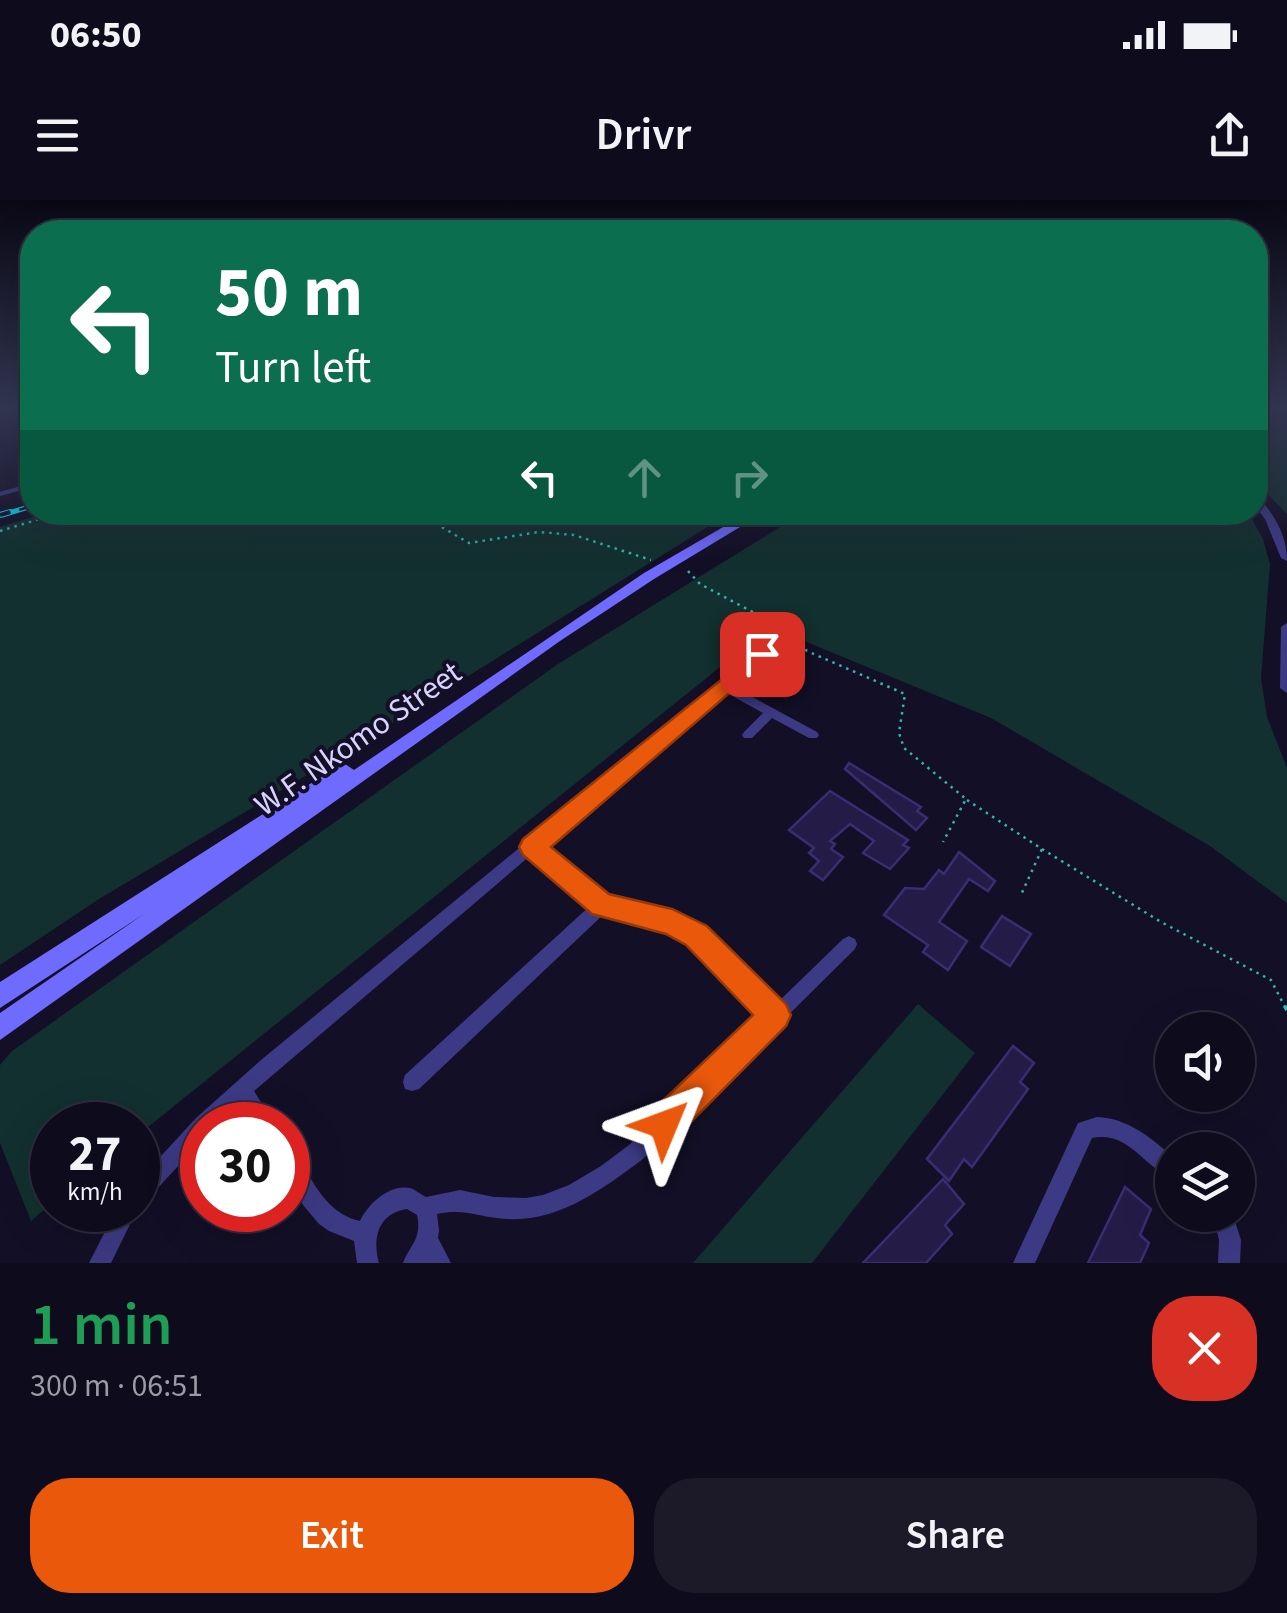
<!DOCTYPE html>
<html lang="en">
<head>
<meta charset="utf-8">
<style>
	:root { --surface:#0e0b1c; --page:#1c1929; --text:#f1f3f6; --muted:#9b9ba3; --line:#2e2b3b; --accent:#ea580c }
	body { margin:0; font-family:"Source Sans 3",sans-serif; background:var(--page); color:var(--text); height:100vh; display:flex; flex-direction:column; font-size:38px; white-space:nowrap }
	* { box-sizing:border-box; margin:0 }
	p { font-size:32px; color:var(--muted) }
	.icon { flex:none; width:55px; height:55px; fill:none; stroke:currentColor; stroke-width:2; stroke-linecap:round; stroke-linejoin:round }
	.map { position:relative; height:1063px; overflow:hidden }
	.drawer { display:flex; flex-direction:column; background:var(--surface); flex:1 }
	.drawer>* { flex:none }
	.guide { position:absolute; left:20px; top:20px; width:1248px; height:305px; border-radius:40px; box-shadow:0 10px 40px #0002,0 0 0 2px var(--line); background:#0b6e4f; color:#fff; overflow:hidden }
	.buttons { position:absolute; left:1155px; top:812px; display:grid; gap:20px }
	.buttons a { display:grid; place-items:center; width:100px; height:100px; border-radius:50%; background:var(--surface); box-shadow:0 10px 40px #0002,0 0 0 2px var(--line); font-size:50px }
	.speed { position:absolute; left:30px; top:902px; display:flex; gap:20px; font-size:50px; font-weight:700; text-align:center }
	.speed>* { display:grid; place-content:center; width:130px; height:130px; border-radius:50%; background:var(--surface); box-shadow:0 10px 40px #0002,0 0 0 2px var(--line); line-height:1 }
	.speed small { font-size:25px; font-weight:400 }
	.speed .limit { border:15px solid #d22; background:#fff; color:#111 }
	.pin { position:absolute; display:grid; place-items:center; width:85px; height:85px; color:#fff; margin:-42px; border-radius:20px; box-shadow:0 5px 15px #0006 }
	.me { position:absolute; width:110px; margin:-55px; rotate:46deg; stroke-linejoin:round; filter:drop-shadow(0 0 8px #0008) }
	.turn { display:flex; align-items:center; gap:35px; height:210px; padding:0 30px; font-size:45px }
	.turn .icon { width:130px; height:130px; stroke-width:2.5 }
	.turn b { display:block; font-size:70px; line-height:85px }
	.lanes { display:flex; align-items:center; height:95px; padding:0 30px; background:#0003; justify-content:center; gap:50px; direction:ltr }
	.lanes .off { opacity:.35 }
	.round { display:grid; place-items:center; flex:none; width:105px; height:105px; border-radius:40px; background:var(--page) }
	.headline { display:flex; align-items:center; justify-content:space-between; height:170px; padding:0 30px }
	h1 { font-size:60px; font-weight:600; line-height:75px; color:#1e9e55 }
	.button { display:flex; gap:20px; margin-top:auto; padding:20px 30px }
	.button a { flex:1; height:115px; border-radius:40px; background:var(--accent); color:#fff; font-size:40px; font-weight:600; line-height:115px; text-align:center }
	.button a+a { background:var(--page); color:var(--text) }
	.status { display:flex; justify-content:space-between; align-items:center; height:70px; padding:0 50px; background:var(--surface); direction:ltr }
	.status svg { height:28px; fill:currentColor }
	header { display:flex; justify-content:space-between; align-items:center; height:130px; padding:0 30px; background:var(--surface); font-size:45px; font-weight:600 }
	.map>svg:first-child { display:block }
	.green { fill:#12302f }
	.building { fill:#241b47; stroke:#3b2d73; stroke-width:2.5 }
	.lines { fill:none; stroke-linecap:round; stroke-linejoin:round }
	.path-far1 { stroke:#2fb8b0; stroke-width:2.5; stroke-dasharray:2.5 5; stroke-linecap:butt }
	.path { stroke:#2fb8b0; stroke-width:4; stroke-dasharray:8 11; stroke-linecap:butt }
	.service { stroke:#3d3a85; stroke-width:4 }
	.minor { fill:#3d3a85; fill-rule:evenodd }
	.tertiary { fill:#3d3a85; fill-rule:evenodd }
	.secondary { fill:#6f6bff; fill-rule:evenodd }
	.rail-far1-casing { stroke:#00e5ff; stroke-width:5 }
	.rail-casing { stroke:#00e5ff; stroke-width:6 }
	.rail-far1 { stroke:#130f26; stroke-width:2.5; stroke-dasharray:9; stroke-linecap:butt }
	.rail { stroke:#130f26; stroke-width:4; stroke-dasharray:11; stroke-linecap:butt }
	.route { fill:#ea580c; stroke:#983908; stroke-width:2.5 }
	.labels { text-anchor:middle; dominant-baseline:central; stroke-width:8; stroke-linejoin:round; paint-order:stroke }
	.street-label { font-size:32px; fill:#d9d4ff; stroke:#130f26 }
</style>
</head>
<body>
<div class="status"><b>06:50</b><svg viewBox="0 0 49 12"><path d="M0 12V9h3v3zM5 12V6h3v6zM10 12V3h3v9zM15 12V0h3v12zM26 1h20v11H26zM47 4h2v5h-2z"/></svg></div>
<header><svg class="icon" aria-label="menu" viewBox="0 0 24 24"><path d="M4 6h16M4 12h16M4 18h16"/></svg>Drivr<svg class="icon" aria-label="share" viewBox="0 0 24 24"><path d="M12 15V3M7 8l5-5 5 5M5 13v7h14v-7"/></svg></header>
<div class="map">
<svg width="1287" height="1063" viewBox="0 0 1287 1063">
	<rect width="100%" height="100%" fill="#130f26"/>
	<g class="green">
		<polygon points="1255,210 1287,210 1287,314 1255,281"/>
		<polygon points="49,312 730,312 730,313 354,547 99,699 0,765 0,327"/>
		<polygon points="1248,312 1263,339 1270,364 1261,478 1267,517 1287,568 1287,703 1210,646 991,518 770,427 138,935 138,925 52,925 52,1003 31,1021 0,943 0,865 12,851 558,464 803,313"/>
		<polygon points="918,804 975,853 812,1063 693,1063"/>
	</g>
	<g class="building">
		<polygon points="849,563 921,607 917,611 927,618 916,630 845,569"/>
		<polygon points="830,591 908,640 903,645 909,648 890,669 863,653 874,641 850,624 830,641 835,644 831,649 843,657 823,680 810,671 819,661 809,653 814,648 789,630"/>
		<polygon points="959,652 995,681 988,691 969,679 939,722 967,741 948,770 923,752 928,745 884,715 905,688 924,689 939,670 944,674"/>
		<polygon points="1002,716 1031,734 1010,766 981,747"/>
		<polygon points="1013,846 1034,863 1020,882 1028,889 972,967 964,959 949,981 927,959"/>
		<polygon points="943,979 964,1004 945,1025 952,1034 926,1063 863,1063"/>
		<polygon points="1125,987 1151,1009 1140,1035 1149,1043 1140,1063 1088,1063"/>
	</g>
	<g class="lines">
		<g class="path-far1">
			<polyline points="416,312 469,343 539,332 574,335 651,360"/>
			<polyline points="0,331 63,312"/>
			<polyline points="688,371 700,384 781,427 807,451 905,494 899,533 904,548 966,599 943,642"/>
			<polyline points="967,600 1042,649 1020,697"/>
			<polyline points="1042,649 1161,722 1271,780 1286,809"/>
		</g>
		<polyline class="path" points="1285,806 1287,810"/>
		<polyline class="service" points="0,294 32,285"/>
		<g class="minor">
			<path d="M763,450L769,454L767,457L732,486L817,532L819,535L817,538H809L772,518L752,538H744L742,535L744,532L763,513L725,492L542,646L606,699L672,715L703,731L776,804L843,739L849,736L855,739L857,744L855,749L643,959C604,988 559,1022 508,1019C480,1018 466,1008 437,1014L439,1030L438,1038L451,1063H403C411,1043 422,1039 417,1015L407,1009C378,1013 372,1039 379,1063H357L354,1041L329,1031L319,1024L303,1005L288,978V950C299,955 302,964 308,974C321,996 334,1015 360,1021C368,1004 389,984 410,988C414,989 422,995 426,997L460,990L494,997L526,998L543,995L569,985L601,966L629,945L763,816L691,741L669,728L605,713L419,889L412,891L405,889L403,882L405,875L591,705L531,655L254,891L275,925H254L240,904L217,925H202V940L145,1002L138,1005V981L196,918L261,860L720,483Z"/>
			<path d="M1097,917C1127,918 1150,937 1172,956V978C1142,966 1129,931 1092,938L1035,1063H1013L1078,923Z"/>
			<polygon points="116,1010 137,1010 111,1063 89,1063"/>
			<polygon points="1213,1015 1233,1015 1241,1040 1240,1063 1218,1063 1219,1040"/>
		</g>
		<g class="tertiary">
			<path d="M1255,296L1259,297C1275,317 1287,335 1287,361L1281,358L1265,319L1255,306Z"/>
			<polygon points="1287,423 1287,493 1280,488 1281,427"/>
		</g>
		<polygon class="secondary" points="749,312 765,312 654,379 560,441 0,840 0,813 144,714 0,808 0,782 338,566 345,564 354,570 644,373"/>
		<defs>
			<polyline id="rail-far1" points="2,315 32,306"/>
			<polyline id="rail" points="0,315 10,312"/>
		</defs>
		<use href="#rail-far1" class="rail-far1-casing"/>
		<use href="#rail" class="rail-casing"/>
		<use href="#rail-far1" class="rail-far1"/>
		<use href="#rail" class="rail"/>
	</g>
	<linearGradient id="sky" x2="0" y2="1"><stop stop-color="#0a0815"/><stop offset="0.58" stop-color="#333752"/><stop offset="1" stop-color="#333752" stop-opacity="0"/></linearGradient>
	<rect width="1287" height="359" fill="url(#sky)"/>
	<polygon class="route" points="762,447 770,449 770,458 551,647 609,694 672,709 707,726 786,804 791,815 786,826 676,937 664,942 651,937 646,925 651,912 753,815 686,745 666,734 592,714 523,655 519,647 523,639"/>
	<g class="labels">
		<g class="street-label">
			<text transform="translate(358 539) rotate(-35)">W.F. Nkomo Street</text>
		</g>
	</g>
</svg>
<div class="buttons">
<a><svg class="icon" aria-label="sound" viewBox="0 0 24 24"><path d="M4 9h4l5-4v14l-5-4H4zM17 9q2 3 0 6"/></svg></a>
<a><svg class="icon" aria-label="layers" viewBox="0 0 24 24"><path d="M12 4l9 5-9 5-9-5zM3 14l9 5 9-5"/></svg></a>
</div>
<div class="speed"><div>27<small>km/h</small></div><div class="limit">30</div></div>
<div class="pin" style="left:762px;top:454px;background:#d93025"><svg class="icon" aria-label="arrive" viewBox="0 0 24 24"><path d="M6 21V4h12l-3 4 3 4H6"/></svg></div>
<svg class="me" style="left:664px;top:925px" viewBox="-20 -20 40 40"><path d="M0-17L14 15 0 8-14 15z" fill="#ea580c" stroke="#fff" stroke-width="4"/></svg>
<div class="guide">
<div class="turn"><svg class="icon" aria-label="left" viewBox="0 0 24 24"><path d="M17 20v-9H6M10 6l-5 5 5 5"/></svg><div><b>50 m</b>Turn left</div></div>
<div class="lanes"><svg class="icon" aria-label="left" viewBox="0 0 24 24"><path d="M17 20v-9H6M10 6l-5 5 5 5"/></svg><svg class="icon off" aria-label="ahead" viewBox="0 0 24 24"><path d="M12 20V5M6 11l6-6 6 6"/></svg><svg class="icon off" aria-label="right" viewBox="0 0 24 24"><path d="M7 20v-9h11M14 6l5 5-5 5"/></svg></div>
</div>
</div>
<section class="drawer">
<div class="headline"><div><h1>1 min</h1><p>300 m · 06:51</p></div><a class="round" style="background:#d93025;color:#fff"><svg class="icon" aria-label="close" viewBox="0 0 24 24"><path d="M6 6l12 12M18 6L6 18"/></svg></a></div>
<div class="button"><a>Exit</a><a>Share</a></div>
</section>
</body>
</html>
